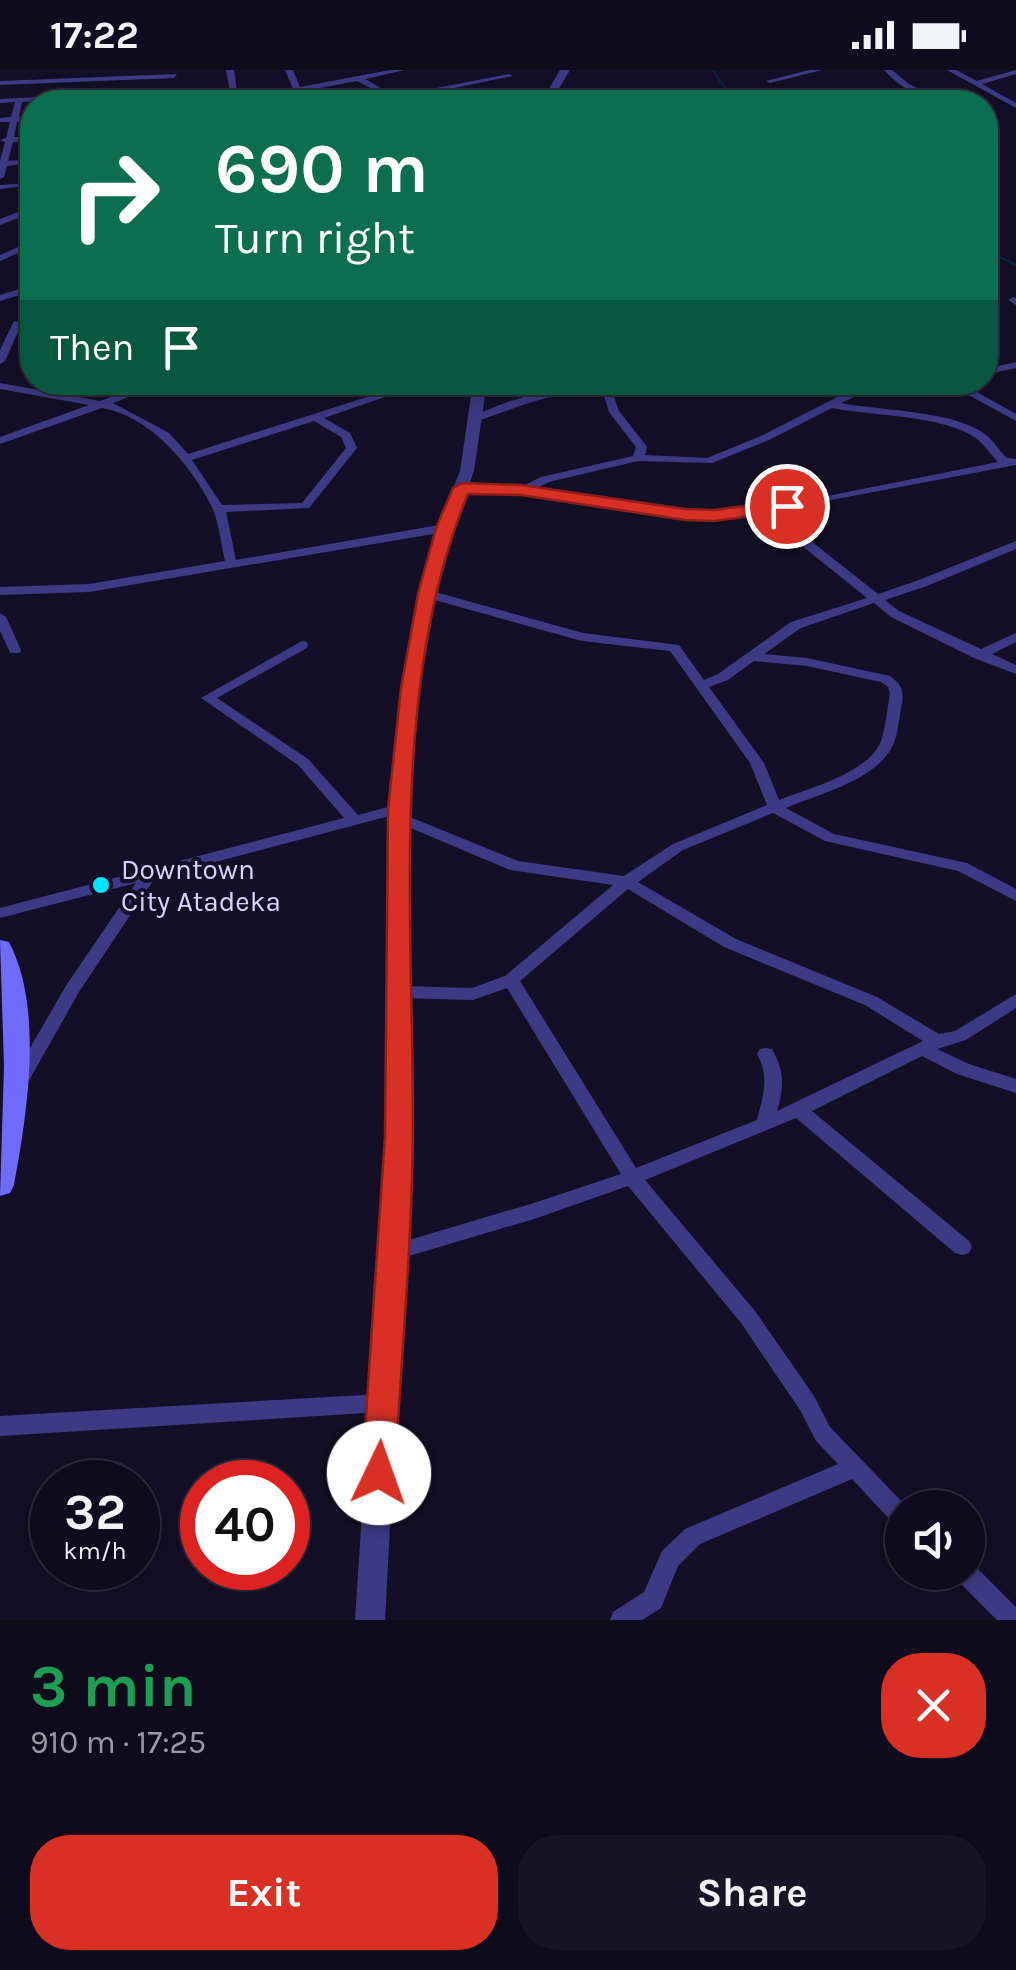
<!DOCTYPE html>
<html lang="en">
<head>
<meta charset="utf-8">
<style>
	:root { --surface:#0e0b1c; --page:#171425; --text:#f1f3f6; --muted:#9b9ba3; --line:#2e2b3b; --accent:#d93025 }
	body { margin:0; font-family:Karla,sans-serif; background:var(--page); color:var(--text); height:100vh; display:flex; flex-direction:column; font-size:38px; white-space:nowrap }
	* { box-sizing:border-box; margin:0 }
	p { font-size:32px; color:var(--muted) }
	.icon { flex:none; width:55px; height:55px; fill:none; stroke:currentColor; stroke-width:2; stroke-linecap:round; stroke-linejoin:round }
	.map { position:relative; height:1550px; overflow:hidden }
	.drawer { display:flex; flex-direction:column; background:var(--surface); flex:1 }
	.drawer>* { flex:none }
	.banner { position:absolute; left:20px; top:20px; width:978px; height:305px; border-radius:40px; box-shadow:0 5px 25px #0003,0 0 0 2px var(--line); background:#0b6e4f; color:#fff; overflow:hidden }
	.controls { position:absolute; left:885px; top:1420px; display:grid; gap:20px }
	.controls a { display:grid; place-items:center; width:100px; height:100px; border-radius:50%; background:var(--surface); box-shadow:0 5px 25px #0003,0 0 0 2px var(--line); font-size:50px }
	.speed { position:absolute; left:30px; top:1390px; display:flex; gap:20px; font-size:50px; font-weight:700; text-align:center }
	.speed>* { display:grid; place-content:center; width:130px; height:130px; border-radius:50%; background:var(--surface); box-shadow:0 5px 25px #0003,0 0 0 2px var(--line); line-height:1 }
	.speed small { font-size:25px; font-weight:400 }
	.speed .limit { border:15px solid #d22; background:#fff; color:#111 }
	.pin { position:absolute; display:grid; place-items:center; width:85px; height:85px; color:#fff; margin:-42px; border:5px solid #fff; border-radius:50%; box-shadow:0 2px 10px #0007 }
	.me { position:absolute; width:110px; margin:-55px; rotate:3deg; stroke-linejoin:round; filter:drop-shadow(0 0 8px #0008) }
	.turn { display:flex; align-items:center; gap:35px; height:210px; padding:0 30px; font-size:45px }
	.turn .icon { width:130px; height:130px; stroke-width:2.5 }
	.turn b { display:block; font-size:70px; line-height:85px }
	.then { display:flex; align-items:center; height:95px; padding:0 30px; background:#0003; gap:20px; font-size:38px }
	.round { display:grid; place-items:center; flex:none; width:105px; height:105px; border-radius:40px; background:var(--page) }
	.summary { display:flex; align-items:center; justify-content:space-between; height:170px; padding:0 30px }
	h1 { font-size:60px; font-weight:700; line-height:75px; color:#1e9e55 }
	.button { display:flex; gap:20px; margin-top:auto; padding:20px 30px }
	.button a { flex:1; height:115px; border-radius:40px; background:var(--accent); color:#fff; font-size:40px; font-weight:700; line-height:115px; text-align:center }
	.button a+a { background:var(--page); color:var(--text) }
	.status { display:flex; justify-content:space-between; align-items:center; height:70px; padding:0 50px; background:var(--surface); direction:ltr }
	.status svg { height:28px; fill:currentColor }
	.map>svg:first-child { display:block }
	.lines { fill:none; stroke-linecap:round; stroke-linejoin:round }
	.stream { stroke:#0c2248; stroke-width:2.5 }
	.minor { fill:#3d3a85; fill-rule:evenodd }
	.tertiary { fill:#3d3a85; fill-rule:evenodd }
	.secondary { fill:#6f6bff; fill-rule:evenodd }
	.route { fill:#d93025; stroke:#8d1f18; stroke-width:2.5 }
	.poi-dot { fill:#00e5ff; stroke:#130f26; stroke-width:4 }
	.labels { text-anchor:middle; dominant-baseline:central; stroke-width:8; stroke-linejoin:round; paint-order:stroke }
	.poi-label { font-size:28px; fill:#d9d4ff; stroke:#130f26; text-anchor:start }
</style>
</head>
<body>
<div class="status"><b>17:22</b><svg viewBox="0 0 49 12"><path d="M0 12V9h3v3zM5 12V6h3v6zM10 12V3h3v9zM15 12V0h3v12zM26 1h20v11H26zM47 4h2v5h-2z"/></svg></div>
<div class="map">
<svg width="1016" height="1550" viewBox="0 0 1016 1550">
	<rect width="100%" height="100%" fill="#130f26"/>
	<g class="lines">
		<g class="stream">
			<polyline points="713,0 734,32"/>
			<polyline points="985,180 1016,195"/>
		</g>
		<g class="minor">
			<path d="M226,0H234L238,29L293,19L285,0H293L300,17L390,0H405L365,9L395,26L509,4L513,6L401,29L403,32H397L357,11L304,21L323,32C311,32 303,23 291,23C271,25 252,32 232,32Z"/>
			<polygon points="809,0 822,0 770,13 766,11"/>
			<path d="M884,0H892L909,14L947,32C925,33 898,16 884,0Z"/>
			<polygon points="947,0 956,0 977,11 1016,0 1016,4 982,14 1016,33 1016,38"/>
			<polygon points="177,4 174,8 0,15 0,11"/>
			<polygon points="175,20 178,24 22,32 19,47 32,47 32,51 17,52 14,67 32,67 32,71 13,72 8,91 32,89 32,93 7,96 4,107 0,109 0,91 5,72 0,70 6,68 10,52 0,52 0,48 11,47 15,32 0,33 0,29"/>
			<polygon points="501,30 546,30 550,32 498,32"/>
			<polygon points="985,54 991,56 991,60 985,59"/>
			<polygon points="29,113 30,115 0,119 0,115"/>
			<polygon points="29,138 32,138 32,143 0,155 0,149"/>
			<polygon points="32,171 32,177 0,191 0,185"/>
			<polygon points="32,215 32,221 0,231 0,225"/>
			<polygon points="1013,227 1016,228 1016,235 1008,230"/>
			<polygon points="14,251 22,253 5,291 0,294 0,280"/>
			<polygon points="1016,292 1016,298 985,305 985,299"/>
			<path d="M151,312H167L113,333L169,363L188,384L411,313L420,315L324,348L350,363L357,378L309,438L226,442L236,490L445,454L451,458L445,462L89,522L0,525V517L89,514L225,491C221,474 219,453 212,437C191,395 150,346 102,338L0,374V367L89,335L0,319V313L100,331ZM314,351L341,367L346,378L302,433L222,435L192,390Z"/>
			<path d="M894,312H918L854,327L841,333C881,341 954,340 986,365C994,371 999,381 1007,388L1016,389V395L773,441L878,524L919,510L1016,471V479L927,516L885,530L899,541L981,579L1016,563V572L992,584L1016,595V604L974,588L891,547L874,533L801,558L764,584L807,588L890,606C904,616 904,623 901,639C899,649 898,661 895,670C882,709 821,723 786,738L834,764L967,793L1016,819V831L958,801L825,771L773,743L683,780L638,812L736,869L877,927L939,964L955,961L1016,924V938L966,970L937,979L969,994L1016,1009V1023L957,1004L922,986L812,1041L969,1171L972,1177L969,1183L962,1185L955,1183L796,1048L645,1110L755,1241L814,1326L830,1357L908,1438H902V1457L894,1454L852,1409L700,1474L678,1496L661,1538L642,1550H610L613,1542L644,1522L662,1481L685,1459L838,1394L816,1371L800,1340L741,1253L628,1116L534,1149L392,1191L385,1189L382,1183L385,1177L392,1175L534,1133L621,1104L507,918L473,930L401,928L395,926L393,922L395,918L401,916L472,918L505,906L613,815L510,800L394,751L392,748L393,745L155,808L79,922L27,1014L21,1016L15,1014L12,1009L15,1004L67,914L136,813L0,848V838L145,800L152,796L156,797L344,748L298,695L201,628L302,571L307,572L308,575L307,578L217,628L308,689L358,745L399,734L406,739L400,743L518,791L624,806L673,774L767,735L750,693L670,581L582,571L424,527L422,524L428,520L583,563L679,575L704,610L718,604L791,552L867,528L761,443L714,449L645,443L521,423L461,421L455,418L461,415L521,417L541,407L633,386L636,377L609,342L603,323C560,317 520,337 480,350L471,348C500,331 581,306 612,321L619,341L647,377L645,385L707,388L761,366L847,322ZM832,338C872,346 945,345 977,369C985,375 991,385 998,392L812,429L714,443L645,437L534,419L549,412L638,391L712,393L769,370ZM754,591L807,596L881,612L888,617L890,624C887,639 886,657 881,671C869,703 809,718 779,730L764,693L709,617L728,610ZM628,819L724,877L865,935L923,971L777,1041C784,1017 785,1002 772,979L766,978L760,979L757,984C770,1007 763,1026 757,1050L636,1098L520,911Z"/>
			<polygon points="945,312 959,312 1016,344 1016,351"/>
			<polygon points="0,543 6,547 21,580 20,583 10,583 9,580 0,561"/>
			<polygon points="382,1324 389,1326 392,1333 389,1340 382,1342 0,1366 0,1346"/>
			<polygon points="968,1492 973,1494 1016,1537 1016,1550 997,1550 957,1510 954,1502 968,1502"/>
		</g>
		<g class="tertiary">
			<polygon points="560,0 570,0 551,32 541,32"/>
			<polygon points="473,312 487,312 474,401 453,458 436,524 420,617 409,739 411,1066 385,1550 355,1550 387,1066 389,739 402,617 420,524 437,458 460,401"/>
		</g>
		<path class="secondary" d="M0,870L9,872C44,938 27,1045 14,1115L10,1123L0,1126L4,996Z"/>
	</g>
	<path class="route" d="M462,413L521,415L685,439L714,440L787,430L796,436L787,441L714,451L685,450L521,425L468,424C388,615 414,859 413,1062C412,1176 401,1290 395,1403L390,1414L379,1419L367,1414L362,1403L385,1066L388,739L401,618L418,524L436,458L453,418Z"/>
	<circle class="poi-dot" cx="101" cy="815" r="10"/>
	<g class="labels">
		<g class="poi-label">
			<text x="121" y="799">Downtown<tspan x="121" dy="32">City Atadeka</tspan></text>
		</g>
	</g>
</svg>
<div class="controls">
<a><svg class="icon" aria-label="sound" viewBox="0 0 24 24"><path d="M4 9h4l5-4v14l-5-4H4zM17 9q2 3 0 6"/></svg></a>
</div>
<div class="speed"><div>32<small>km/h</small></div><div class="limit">40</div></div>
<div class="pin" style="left:787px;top:436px;background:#d93025"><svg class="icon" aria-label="arrive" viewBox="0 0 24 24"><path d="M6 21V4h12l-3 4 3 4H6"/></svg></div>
<svg class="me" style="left:379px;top:1403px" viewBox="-20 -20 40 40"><circle r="19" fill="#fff"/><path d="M0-13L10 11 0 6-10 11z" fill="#d93025"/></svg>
<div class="banner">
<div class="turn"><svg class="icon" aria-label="right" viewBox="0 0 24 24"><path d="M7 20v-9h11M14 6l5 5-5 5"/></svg><div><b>690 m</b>Turn right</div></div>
<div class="then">Then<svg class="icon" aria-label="arrive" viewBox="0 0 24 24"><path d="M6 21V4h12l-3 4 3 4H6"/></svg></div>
</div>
</div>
<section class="drawer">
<div class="summary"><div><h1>3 min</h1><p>910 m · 17:25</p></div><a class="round" style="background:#d93025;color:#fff"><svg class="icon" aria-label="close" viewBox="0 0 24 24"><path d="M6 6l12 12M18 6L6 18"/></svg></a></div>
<div class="button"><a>Exit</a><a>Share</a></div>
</section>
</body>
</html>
